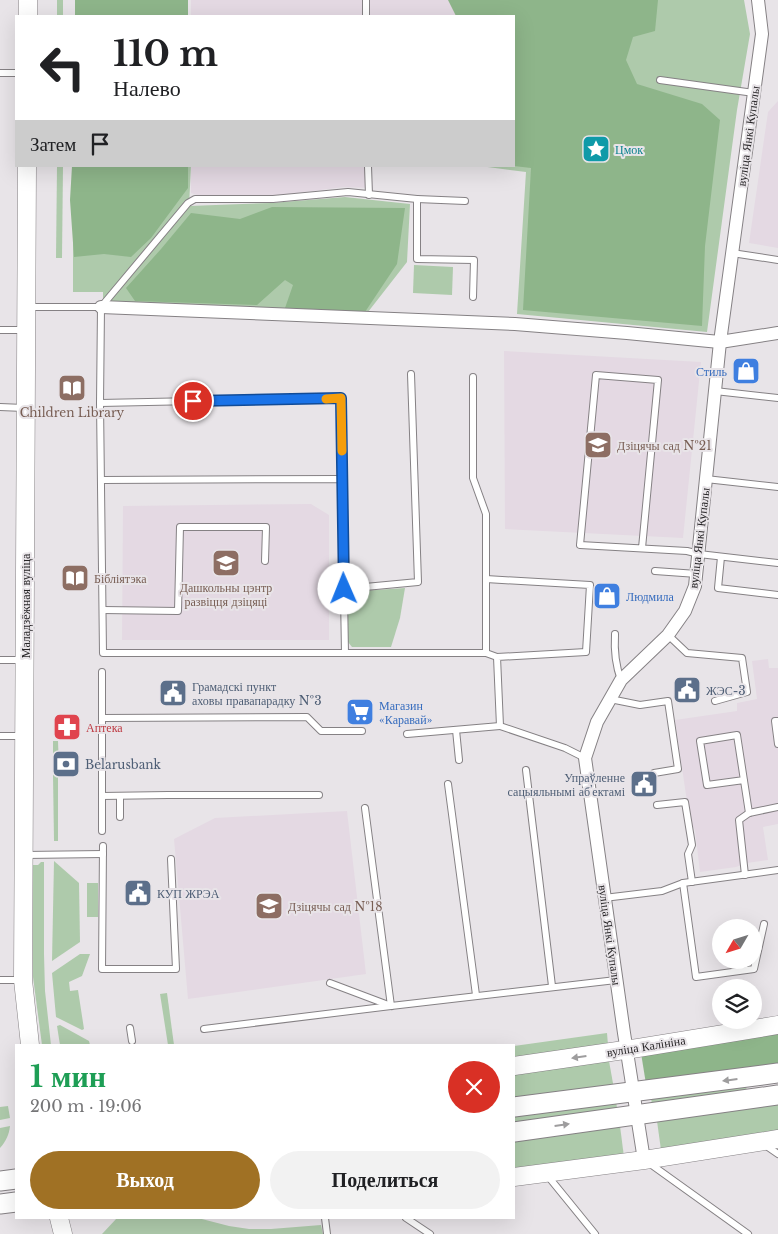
<!DOCTYPE html>
<html lang="ru">
<head>
<meta charset="utf-8">
<style>
	:root { --surface:#fff; --page:#f2f2f2; --text:#202124; --muted:#757577; --accent:#a07124 }
	body { margin:0; font-family:"Libre Baskerville",serif; background:var(--page); color:var(--text); height:100vh; display:flex; flex-direction:column; font-size:19px; white-space:nowrap }
	* { box-sizing:border-box; margin:0 }
	p { font-size:16px; color:var(--muted) }
	.icon { flex:none; width:28px; height:28px; fill:none; stroke:currentColor; stroke-width:2; stroke-linecap:round; stroke-linejoin:round }
	.map { position:relative; flex:1; overflow:hidden }
	.details { position:absolute; left:15px; top:1044px; width:500px; height:175px; display:flex; flex-direction:column; background:var(--surface); border-radius:0px; box-shadow:0 5px 20px #0002 }
	.details>* { flex:none }
	.banner { position:absolute; left:15px; top:15px; width:500px; height:152px; border-radius:0px; box-shadow:0 5px 20px #0002; background:#fff; color:var(--text); overflow:hidden }
	.needle { width:32px; rotate:231deg }
	.buttons { position:absolute; left:712px; top:919px; display:grid; gap:10px }
	.buttons a { display:grid; place-items:center; width:50px; height:50px; border-radius:50%; background:var(--surface); box-shadow:0 5px 20px #0002; font-size:25px }
	.pin { position:absolute; display:grid; place-items:center; width:42px; height:42px; color:#fff; margin:-21px; border:2px solid #fff; border-radius:50%; box-shadow:0 1px 5px #0007 }
	.me { position:absolute; width:55px; margin:-28px; rotate:359deg; stroke-linejoin:round; filter:drop-shadow(0 0 4px #0008) }
	.turn { display:flex; align-items:center; gap:18px; height:105px; padding:0 15px; font-size:22px }
	.turn .icon { width:65px; height:65px; stroke-width:2.5 }
	.turn b { display:block; font-size:35px; line-height:42px }
	.then { display:flex; align-items:center; height:48px; padding:0 15px; background:#0003; gap:10px; font-size:19px }
	.round { display:grid; place-items:center; flex:none; width:52px; height:52px; border-radius:26px; background:var(--page) }
	.summary { display:flex; align-items:center; justify-content:space-between; height:85px; padding:0 15px }
	h1 { font-size:30px; font-weight:800; line-height:38px; color:#1e9e55 }
	.cta { display:flex; gap:10px; margin-top:auto; padding:10px 15px }
	.cta a { flex:1; height:58px; border-radius:30px; background:var(--accent); color:#fff; font-size:20px; font-weight:800; line-height:58px; text-align:center }
	.cta a+a { background:var(--page); color:var(--text) }
	.map>svg:first-child { display:block }
	.built { fill:#e4d9e3 }
	.green { fill:#aecaab }
	.forest { fill:#8eb58a }
	.lines { fill:none; stroke-linecap:round; stroke-linejoin:round }
	.lane-casing { stroke:#858184; stroke-width:8 }
	.street-casing { stroke:#858184; stroke-width:14 }
	.secondary-casing { stroke:#858184; stroke-width:19 }
	.primary-casing { stroke:#858184; stroke-width:21 }
	.lane { stroke:#fff; stroke-width:6 }
	.street { stroke:#fff; stroke-width:12 }
	.secondary { stroke:#fff; stroke-width:18 }
	.primary { stroke:#fff; stroke-width:19 }
	.oneway { fill:#9e9d9e }
	.route-casing { stroke:#114b97; stroke-width:12 }
	.route { stroke:#1a73e8; stroke-width:9 }
	.slow { stroke:#f59e0b; stroke-width:9 }
	.labels { text-anchor:middle; dominant-baseline:central; stroke-width:4; stroke-linejoin:round; paint-order:stroke }
	.street-label { font-size:12px; fill:#272527; stroke:#e8e4e8 }
	.culture-label { font-size:12px; fill:#0d838f; stroke:#e8e4e8; text-anchor:start }
	.shop-label { font-size:12px; fill:#366cbe; stroke:#e8e4e8; text-anchor:start }
	.education-label { font-size:12px; fill:#785e54; stroke:#e8e4e8; text-anchor:start }
	.service-label { font-size:12px; fill:#4e5e75; stroke:#e8e4e8; text-anchor:start }
	.health-label { font-size:12px; fill:#be3a42; stroke:#e8e4e8; text-anchor:start }
</style>
</head>
<body>
<div class="map">
<svg width="778" height="1234" viewBox="0 0 778 1234">
	<rect width="100%" height="100%" fill="#e8e4e8"/>
	<g class="built">
		<rect x="191" y="0" width="270" height="16"/>
		<polygon points="778,101 778,248 749,243 768,112"/>
		<polygon points="191,166 371,166 372,188 344,187 266,197 203,197 191,193"/>
		<polygon points="504,351 701,362 683,538 505,529"/>
		<polygon points="311,504 329,515 329,640 122,640 123,506"/>
		<polygon points="768,659 769,668 778,668 778,824 763,827 768,860 747,863 736,867 700,872 695,830 690,822 675,720 737,711 737,703 757,699 752,661"/>
		<polygon points="347,811 366,974 188,999 174,839 215,818"/>
	</g>
	<g class="green">
		<rect x="57" y="0" width="6" height="16"/>
		<polygon points="461,0 744,0 750,34 737,110 707,332 517,314 526,172 480,166 514,166 514,16 461,16"/>
		<polygon points="57,166 63,166 62,258 56,258"/>
		<polygon points="73,166 191,166 189,206 271,203 345,197 410,204 407,262 368,312 103,302 103,292 73,292"/>
		<polygon points="414,265 453,267 452,295 413,293"/>
		<polygon points="405,588 400,618 391,647 352,647 348,642 347,592"/>
		<polygon points="53,741 58,741 59,769 53,769"/>
		<polygon points="53,775 58,775 58,841 54,841"/>
		<polygon points="54,861 79,883 80,942 52,961"/>
		<polygon points="41,862 44,862 44,954 45,991 51,1045 42,1045 33,977 32,865 38,865"/>
		<rect x="87" y="883" width="11" height="34"/>
		<polygon points="80,954 90,954 82,976 69,982 70,991 78,990 84,1029 82,1030 56,1017 52,973"/>
		<polygon points="167,993 174,1045 168,1045 160,994"/>
		<polygon points="60,1025 89,1041 90,1045 60,1045 57,1026"/>
		<polygon points="607,1033 608,1045 514,1059 514,1046"/>
		<polygon points="609,1061 614,1089 514,1103 514,1074"/>
		<polygon points="746,1085 747,1093 652,1105 651,1098"/>
		<polygon points="616,1101 617,1108 514,1124 514,1117"/>
		<polygon points="778,1104 778,1134 661,1150 657,1121"/>
		<polygon points="8,1106 10,1118 0,1120 0,1107"/>
		<path d="M10,1126C9,1135 6,1141 0,1148V1128Z"/>
		<polygon points="620,1126 624,1157 514,1171 514,1141"/>
		<polygon points="117,1218 198,1218 229,1226 249,1229 271,1229 321,1225 323,1234 102,1234"/>
	</g>
	<g class="forest">
		<rect x="75" y="0" width="113" height="16"/>
		<polygon points="448,0 658,0 655,31 633,37 626,60 637,84 702,104 720,120 705,246 702,326 523,310 531,168 514,166 514,16 456,16"/>
		<polygon points="72,166 188,166 188,188 151,238 131,257 104,254 74,257 70,200"/>
		<polygon points="272,207 405,208 397,264 365,312 285,308 293,285 285,280 257,305 135,301 126,288 161,249 191,213 240,219"/>
		<polygon points="778,1033 778,1067 646,1084 641,1053"/>
	</g>
	<g class="lines">
		<defs>
			<g id="lane">
				<polyline points="366,0 366,16"/>
				<polyline points="0,73 16,73"/>
				<polyline points="660,80 754,93"/>
				<polyline points="368,166 369,195"/>
				<polyline points="417,199 465,201"/>
				<polyline points="732,253 778,260"/>
				<polyline points="473,297 474,260 417,259 417,199 348,192 273,199 195,199 188,203 101,307 100,403 103,653 486,653 497,657"/>
				<polyline points="28,307 101,307"/>
				<polyline points="0,330 25,330"/>
				<polyline points="473,377 473,478 486,514 486,653"/>
				<polyline points="715,391 778,398"/>
				<polyline points="100,403 341,398 342,479"/>
				<polyline points="0,407 24,408"/>
				<polyline points="706,479 778,487"/>
				<polyline points="102,480 342,479 345,653"/>
				<polyline points="642,548 658,380 596,375 580,545 687,551 699,554 778,563"/>
				<polyline points="721,557 718,588 778,595"/>
				<polyline points="655,571 697,574"/>
				<polyline points="486,579 590,585 586,652 497,657 500,726 565,748 585,758"/>
				<polyline points="344,589 418,582 411,374"/>
				<polyline points="103,610 178,611 180,527 266,527 265,561"/>
				<path d="M615,634C614,651 615,664 621,680"/>
				<polyline points="668,635 687,653 742,658 747,692 715,701"/>
				<polyline points="0,660 23,660"/>
				<polyline points="102,672 102,796 168,795 319,795"/>
				<polyline points="610,699 640,705 668,701 678,769 654,773"/>
				<polyline points="102,718 307,717 321,731 362,731"/>
				<polyline points="778,721 775,721 778,744"/>
				<polyline points="456,730 459,760"/>
				<polyline points="407,734 500,726"/>
				<polyline points="0,736 24,736"/>
				<polyline points="526,770 552,986"/>
				<polyline points="744,780 707,785 700,741 737,735 749,813"/>
				<polyline points="448,784 476,995"/>
				<polyline points="120,796 120,817"/>
				<polyline points="657,805 685,802 692,845 688,854 692,882"/>
				<polyline points="102,831 102,796"/>
				<polyline points="103,846 102,969 176,969 171,859"/>
				<polyline points="25,855 103,854"/>
				<polyline points="745,875 739,820 749,813 778,807"/>
				<polyline points="683,883 696,977 754,969 764,924"/>
				<polyline points="604,898 662,891 683,883 778,870"/>
				<polyline points="0,980 21,980"/>
				<polyline points="330,983 391,1006 365,808"/>
				<polyline points="130,1028 132,1041"/>
				<polyline points="204,1029 391,1006 616,980"/>
				<polyline points="765,1145 778,1154"/>
				<polyline points="649,1163 748,1234"/>
				<polyline points="547,1175 595,1234"/>
				<polyline points="325,1218 327,1234"/>
				<polyline points="406,1218 430,1234"/>
			</g>
			<g id="street">
				<polyline points="101,307 515,324 627,333 709,341 720,342 778,333"/>
				<polyline points="644,1160 624,1033 585,758 597,722 621,680 668,635 685,611 695,586 720,342 762,34 758,0"/>
			</g>
			<g id="secondary">
				<polyline points="28,16 28,0"/>
				<polyline points="27,166 23,980 30,1045"/>
				<polyline points="514,1066 638,1048 778,1025"/>
				<polyline points="514,1177 644,1160 778,1139"/>
				<polyline points="59,1218 63,1234"/>
			</g>
			<g id="primary">
				<polyline points="514,1107 778,1073"/>
				<polyline points="514,1132 778,1095"/>
				<polyline points="0,1181 16,1179"/>
				<polyline points="0,1204 16,1202"/>
			</g>
		</defs>
		<use href="#lane" class="lane-casing"/>
		<use href="#street" class="street-casing"/>
		<use href="#secondary" class="secondary-casing"/>
		<use href="#primary" class="primary-casing"/>
		<use href="#lane" class="lane"/>
		<use href="#street" class="street"/>
		<use href="#secondary" class="secondary"/>
		<use href="#primary" class="primary"/>
	</g>
	<defs><path id="oneway-solid" d="M-6-.8H1V-3.2L6.5 0L1 3.2V.8H-6Z" transform="scale(1.25)"/></defs>
	<g class="oneway">
		<use href="#oneway-solid" transform="translate(579 1057) rotate(172)"/>
		<use href="#oneway-solid" transform="translate(730 1080) rotate(173)"/>
		<use href="#oneway-solid" transform="translate(562 1125) rotate(-8)"/>
	</g>
	<g class="lines">
		<defs>
			<polyline id="route" points="193,401 341,398 344,589"/>
		</defs>
		<use href="#route" class="route-casing"/>
		<use href="#route" class="route"/>
		<polyline class="slow" points="326,399 341,398 342,451"/>
	</g>
	<defs>
		<symbol id="sight-square" viewBox="-11 -11 22 22"><rect x="-9" y="-9" width="18" height="18" rx="4" fill="#0f9aa8" stroke="#e8e4e8"/><path d="M0-6L1.8-2.2L6-1.7L2.9 1.2L3.7 5.4L0 3.3L-3.7 5.4L-2.9 1.2L-6-1.7L-1.8-2.2Z" fill="#fff"/></symbol>
		<symbol id="shop-square" viewBox="-11 -11 22 22"><rect x="-9" y="-9" width="18" height="18" rx="4" fill="#3f7fe0" stroke="#e8e4e8"/><path d="M-5-2.5h2.3a2.7 3.5 0 0 1 5.4 0H5L5.5 6h-11ZM-1.5-2.5h3a1.5 2.3 0 0 0-3 0Z" fill="#fff"/></symbol>
		<symbol id="library-square" viewBox="-11 -11 22 22"><rect x="-9" y="-9" width="18" height="18" rx="4" fill="#8d6e63" stroke="#e8e4e8"/><path d="M-6-4Q-3-5.5-.7-3.5V5Q-3 3-6 4ZM6-4Q3-5.5 .7-3.5V5Q3 3 6 4Z" fill="#fff"/></symbol>
		<symbol id="school-square" viewBox="-11 -11 22 22"><rect x="-9" y="-9" width="18" height="18" rx="4" fill="#8d6e63" stroke="#e8e4e8"/><path d="M0-5L7-2L0 1L-7-2ZM-4 1L0 2.5L4 1V4Q0 6-4 4Z" fill="#fff"/></symbol>
		<symbol id="civic-square" viewBox="-11 -11 22 22"><rect x="-9" y="-9" width="18" height="18" rx="4" fill="#5c6f8a" stroke="#e8e4e8"/><path d="M-.6-6.5H3V-4.5H.6V-3L4-1V1h2V6H-6V1h2V-1L-.6-3ZM-1.2 2.5V6h2.4V2.5Z" fill="#fff"/></symbol>
		<symbol id="supermarket-square" viewBox="-11 -11 22 22"><rect x="-9" y="-9" width="18" height="18" rx="4" fill="#3f7fe0" stroke="#e8e4e8"/><path d="M-6-5.5h2.5l.6 2H6L4.5 2H-2.5L-4.4-4H-6ZM-1.5 3.2a1.3 1.3 0 1 0 .1 0ZM3 3.2a1.3 1.3 0 1 0 .1 0Z" fill="#fff"/></symbol>
		<symbol id="pharmacy-square" viewBox="-11 -11 22 22"><rect x="-9" y="-9" width="18" height="18" rx="4" fill="#e0444e" stroke="#e8e4e8"/><path d="M-2-6h4v4h4v4h-4v4h-4v-4h-4v-4h4Z" fill="#fff"/></symbol>
		<symbol id="bank-square" viewBox="-11 -11 22 22"><rect x="-9" y="-9" width="18" height="18" rx="4" fill="#5c6f8a" stroke="#e8e4e8"/><path d="M-6-4H6V4H-6ZM0-2.3a2.3 2.3 0 1 0 0 4.6a2.3 2.3 0 1 0 0-4.6Z" fill="#fff"/></symbol>
	</defs>
	<g fill-rule="evenodd">
		<use href="#sight-square" x="580" y="133" width="32" height="32"/>
		<use href="#shop-square" x="730" y="355" width="32" height="32"/>
		<use href="#library-square" x="56" y="372" width="32" height="32"/>
		<use href="#school-square" x="582" y="429" width="32" height="32"/>
		<use href="#school-square" x="210" y="547" width="32" height="32"/>
		<use href="#library-square" x="59" y="562" width="32" height="32"/>
		<use href="#shop-square" x="591" y="580" width="32" height="32"/>
		<use href="#civic-square" x="671" y="674" width="32" height="32"/>
		<use href="#civic-square" x="157" y="677" width="32" height="32"/>
		<use href="#supermarket-square" x="344" y="696" width="32" height="32"/>
		<use href="#pharmacy-square" x="51" y="711" width="32" height="32"/>
		<use href="#bank-square" x="50" y="748" width="32" height="32"/>
		<use href="#civic-square" x="628" y="768" width="32" height="32"/>
		<use href="#civic-square" x="122" y="877" width="32" height="32"/>
		<use href="#school-square" x="253" y="890" width="32" height="32"/>
	</g>
	<g class="labels">
		<g class="street-label">
			<text transform="translate(748 136) rotate(-82)">вуліца Янкі Купалы</text>
			<text transform="translate(699 538) rotate(-83)">вуліца Янкі Купалы</text>
			<text transform="translate(25 606) rotate(-90)">Маладзёжная вуліца</text>
			<text transform="translate(610 935) rotate(82)">вуліца Янкі Купалы</text>
			<text transform="translate(646 1046) rotate(-9)">вуліца Калініна</text>
		</g>
		<g class="culture-label">
			<text x="615" y="149">Цмок</text>
		</g>
		<g class="shop-label">
			<text x="727" y="371" text-anchor="end">Стиль</text>
			<text x="626" y="596">Людмила</text>
			<text x="379" y="705">Магазин<tspan x="379" dy="14">«Каравай»</tspan></text>
		</g>
		<g class="education-label">
			<text x="72" y="412" text-anchor="middle">Children Library</text>
			<text x="617" y="445">Дзіцячы сад №21</text>
			<text x="94" y="578">Бібліятэка</text>
			<text x="226" y="587" text-anchor="middle">Дашкольны цэнтр<tspan x="226" dy="14">развіцця дзіцяці</tspan></text>
			<text x="288" y="906">Дзіцячы сад №18</text>
		</g>
		<g class="service-label">
			<text x="192" y="686">Грамадскі пункт<tspan x="192" dy="14">аховы правапарадку №3</tspan></text>
			<text x="706" y="690">ЖЭС-3</text>
			<text x="85" y="764">Belarusbank</text>
			<text x="625" y="777" text-anchor="end">Упраўленне<tspan x="625" dy="14">сацыяльнымі абʼектамі</tspan></text>
			<text x="157" y="893">КУП ЖРЭА</text>
		</g>
		<g class="health-label">
			<text x="86" y="727">Аптека</text>
		</g>
	</g>
</svg>
<div class="buttons">
<a><svg class="needle" viewBox="-14 -14 28 28"><path d="M0-13l5 13h-10z" fill="#e53935"/><path d="M0 13l5-13h-10z" fill="#757577"/></svg></a>
<a><svg class="icon" aria-label="layers" viewBox="0 0 24 24"><path d="M12 4l9 5-9 5-9-5zM3 14l9 5 9-5"/></svg></a>
</div>
<div class="pin" style="left:193px;top:401px;background:#d93025"><svg class="icon" aria-label="arrive" viewBox="0 0 24 24"><path d="M6 21V4h12l-3 4 3 4H6"/></svg></div>
<svg class="me" style="left:344px;top:589px" viewBox="-20 -20 40 40"><circle r="19" fill="#fff"/><path d="M0-13L10 11 0 6-10 11z" fill="#1a73e8"/></svg>
<div class="banner">
<div class="turn"><svg class="icon" aria-label="left" viewBox="0 0 24 24"><path d="M17 20v-9H6M10 6l-5 5 5 5"/></svg><div><b>110 m</b>Налево</div></div>
<div class="then">Затем<svg class="icon" aria-label="arrive" viewBox="0 0 24 24"><path d="M6 21V4h12l-3 4 3 4H6"/></svg></div>
</div>
<section class="details">
<div class="summary"><div><h1>1 мин</h1><p>200 m · 19:06</p></div><a class="round" style="background:#d93025;color:#fff"><svg class="icon" aria-label="close" viewBox="0 0 24 24"><path d="M6 6l12 12M18 6L6 18"/></svg></a></div>
<div class="cta"><a>Выход</a><a>Поделиться</a></div>
</section>
</div>
</body>
</html>
